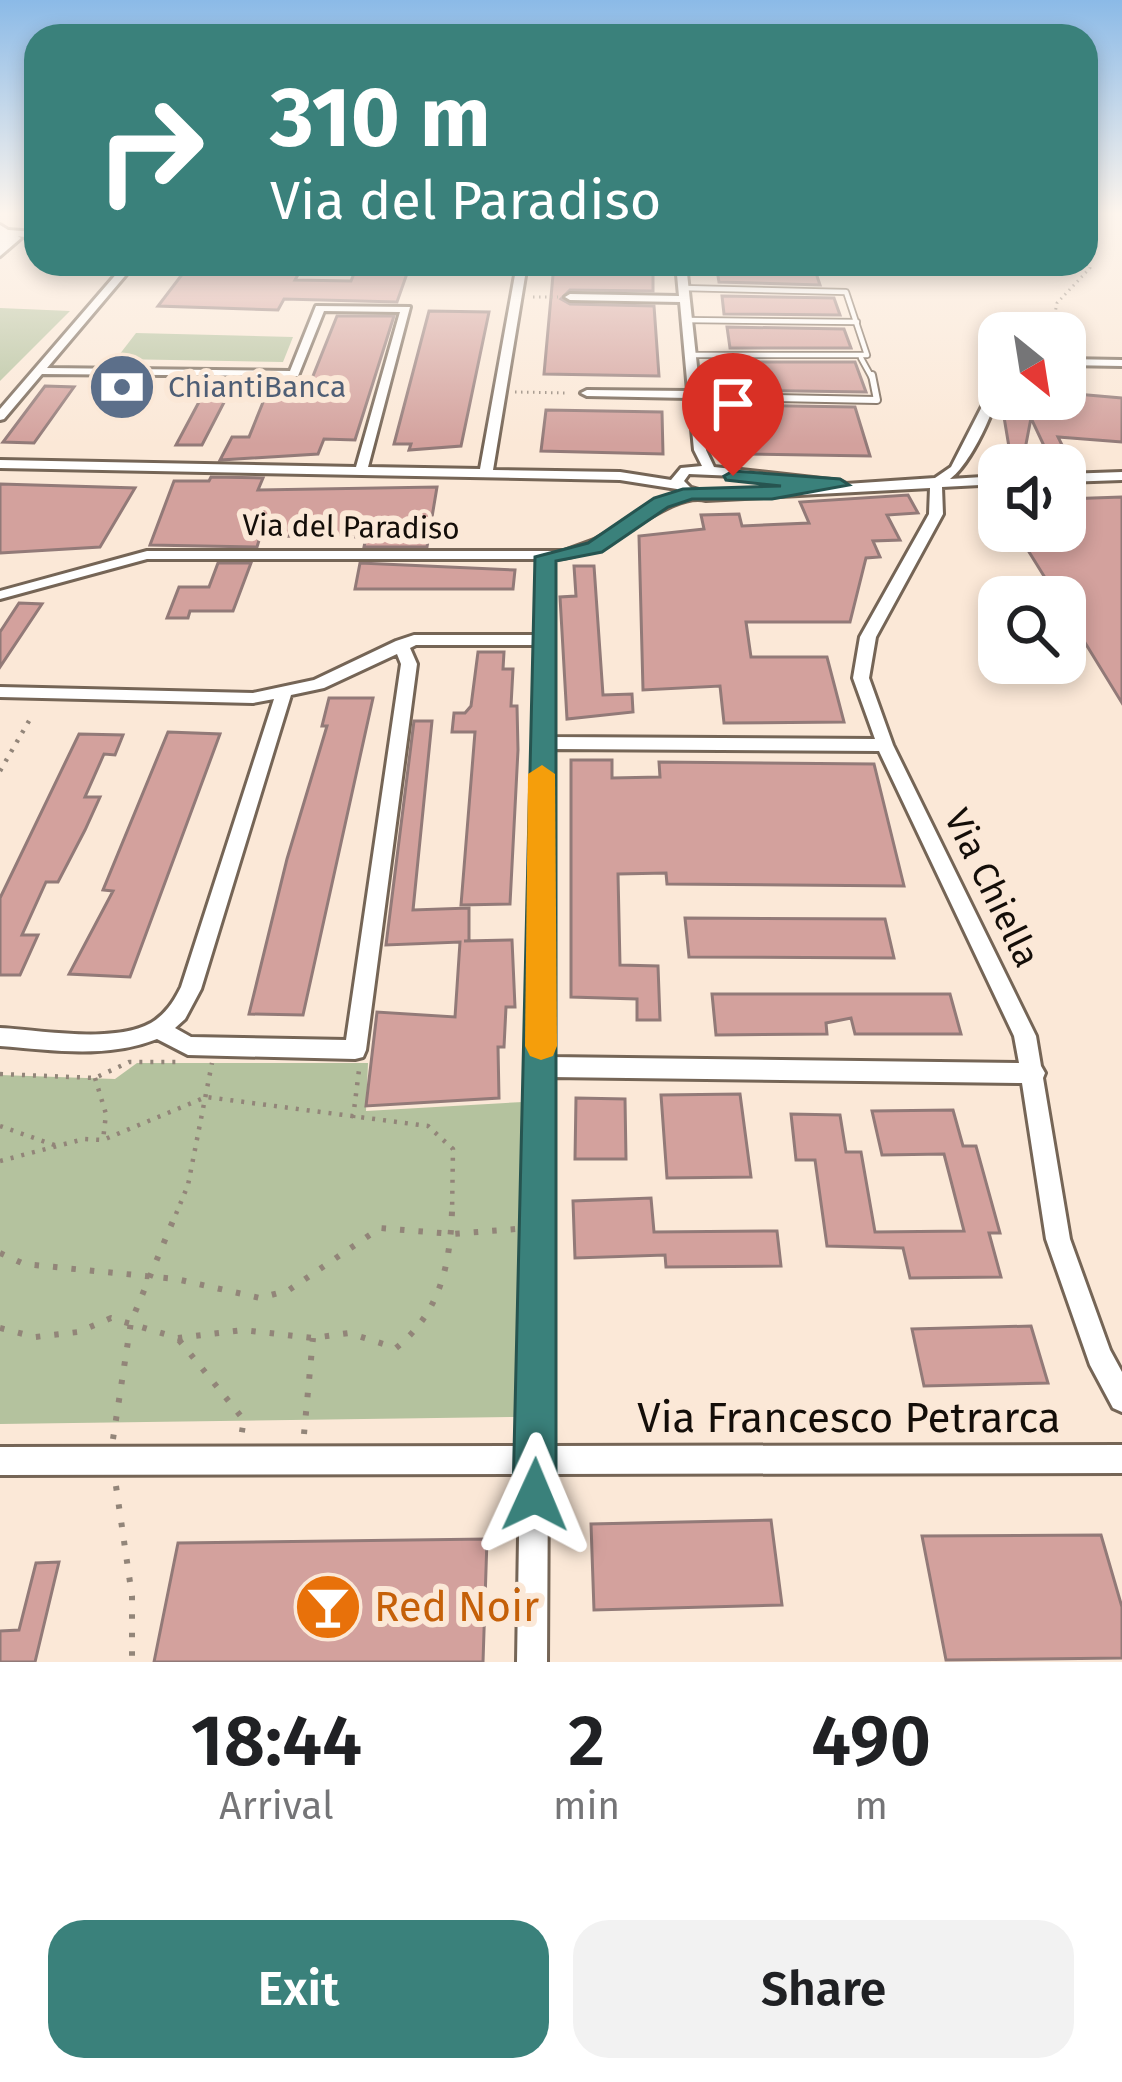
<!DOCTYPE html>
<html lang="en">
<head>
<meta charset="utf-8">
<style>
	:root { --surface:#fff; --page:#f2f2f2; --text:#202124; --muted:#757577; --accent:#3a817b }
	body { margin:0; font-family:"Fira Sans",sans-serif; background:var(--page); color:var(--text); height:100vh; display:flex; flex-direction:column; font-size:45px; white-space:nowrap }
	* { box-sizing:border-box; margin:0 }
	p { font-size:39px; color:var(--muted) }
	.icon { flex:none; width:66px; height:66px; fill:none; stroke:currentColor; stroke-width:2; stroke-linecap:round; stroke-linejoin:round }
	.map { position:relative; height:1662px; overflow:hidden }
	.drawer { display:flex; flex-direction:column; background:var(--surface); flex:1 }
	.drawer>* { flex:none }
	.banner { position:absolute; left:24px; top:24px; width:1074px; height:252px; border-radius:36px; box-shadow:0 6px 18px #0003; background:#3a817b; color:#fff; overflow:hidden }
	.needle { width:78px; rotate:150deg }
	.tools { position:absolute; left:978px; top:312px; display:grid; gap:24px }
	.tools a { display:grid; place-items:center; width:108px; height:108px; border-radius:24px; background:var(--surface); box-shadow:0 6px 18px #0003; font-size:60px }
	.pin { position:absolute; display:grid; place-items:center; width:102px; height:102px; color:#fff; margin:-123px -51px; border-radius:50% 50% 50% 0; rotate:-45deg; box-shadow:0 0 12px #0007 }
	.pin .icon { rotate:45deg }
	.me { position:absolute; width:132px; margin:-66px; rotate:1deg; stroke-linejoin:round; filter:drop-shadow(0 0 9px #0008) }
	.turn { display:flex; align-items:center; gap:42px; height:252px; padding:0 48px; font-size:54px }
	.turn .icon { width:156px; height:156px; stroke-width:2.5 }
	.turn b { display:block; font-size:84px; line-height:102px }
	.eta { display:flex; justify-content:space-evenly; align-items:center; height:204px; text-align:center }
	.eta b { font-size:72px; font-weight:600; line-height:84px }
	.button { display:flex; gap:24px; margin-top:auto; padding:24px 48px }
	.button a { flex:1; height:138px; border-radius:36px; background:var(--accent); color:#fff; font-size:48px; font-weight:600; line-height:138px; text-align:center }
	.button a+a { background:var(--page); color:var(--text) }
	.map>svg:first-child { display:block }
	.green { fill:#b4c29e }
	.building { fill:#d3a19d; stroke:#927a78; stroke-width:3 }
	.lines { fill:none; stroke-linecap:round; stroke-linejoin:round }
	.lane-far1-casing { stroke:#756556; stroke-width:8 }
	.lane-casing { stroke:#756556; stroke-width:10 }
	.street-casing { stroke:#756556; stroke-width:6 }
	.primary-casing { stroke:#756556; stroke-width:6 }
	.path-far2 { stroke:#928579; stroke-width:3; stroke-dasharray:1.5 4.5; stroke-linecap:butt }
	.path-far1 { stroke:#928579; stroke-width:4.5; stroke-dasharray:3 8; stroke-linecap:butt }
	.path { stroke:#928579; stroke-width:6; stroke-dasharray:4.5 14; stroke-linecap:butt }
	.lane-far1 { stroke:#fff; stroke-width:4.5 }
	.lane { stroke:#fff; stroke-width:6 }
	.street { fill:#fff; fill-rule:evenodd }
	.primary { fill:#fff; fill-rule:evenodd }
	.route { fill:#3a817b; stroke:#265450; stroke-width:3 }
	.slow { fill:#f59e0b }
	.labels { text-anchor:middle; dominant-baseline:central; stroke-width:12; stroke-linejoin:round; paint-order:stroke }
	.far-service-label { font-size:30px; fill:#4e5e75; stroke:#fbe8d7; text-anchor:start }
	.far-street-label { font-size:30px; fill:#140e09; stroke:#fbe8d7 }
	.street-label { font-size:36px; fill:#140e09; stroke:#fbe8d7 }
	.near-street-label { font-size:42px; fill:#140e09; stroke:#fbe8d7 }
	.near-food-label { font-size:42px; fill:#c56008; stroke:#fbe8d7; text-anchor:start }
</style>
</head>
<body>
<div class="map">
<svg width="1122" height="1662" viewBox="0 0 1122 1662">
	<rect width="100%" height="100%" fill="#fbe8d7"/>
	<g class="green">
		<polygon points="0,308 70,311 0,381"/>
		<polygon points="136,333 293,337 283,362 116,359"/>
		<polygon points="137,1063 368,1063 366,1111 523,1102 517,1417 0,1424 0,1075 115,1079"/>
	</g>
	<g class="building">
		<polygon points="190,264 304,264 295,280 351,281 358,264 410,265 397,302 284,299 278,310 158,306"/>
		<polygon points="554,264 653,264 653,291 570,290 561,299 570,304 654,306 659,376 544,374"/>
		<polygon points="716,264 813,264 820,285 719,282"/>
		<polygon points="722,296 834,298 840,315 724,314"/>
		<polygon points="429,311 489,312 461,446 409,450 411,444 394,444"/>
		<polygon points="337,316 394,316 355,440 324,439 318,454 220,460 232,437 249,437 270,385 309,386"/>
		<polygon points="727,327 844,329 851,348 730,348"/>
		<polygon points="733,362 855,362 866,392 737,390"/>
		<polygon points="208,385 233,385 202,445 176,445"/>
		<polygon points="45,386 74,387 34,443 3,442"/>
		<polygon points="1065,393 1122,398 1122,442 1058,437 1072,465 1053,465 1031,418 1022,465 1012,465 1001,399 1065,399"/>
		<polygon points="740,405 855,407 870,456 747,454"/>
		<polygon points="546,410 662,412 663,454 541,451"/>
		<polygon points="211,477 263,478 258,490 437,487 427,547 364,547 366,537 288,536 260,537 257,547 150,545 174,481 209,481"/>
		<polygon points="0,484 135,488 100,547 0,553"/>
		<polygon points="908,495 918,513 887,515 900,540 873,541 880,557 866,558 850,622 746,622 751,657 827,657 844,722 724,723 720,686 643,690 639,536 704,529 701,515 739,514 742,526 809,523 800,502"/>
		<polygon points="1122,497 1122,703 1065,610 1065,597 1057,597 1016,531 1065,531 1065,499"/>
		<polygon points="218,563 251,563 233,611 190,611 188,618 167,618 179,587 209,587"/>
		<polygon points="360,563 515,570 513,589 355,589"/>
		<polygon points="574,566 594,566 603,695 632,694 633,712 567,719 560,597 576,596"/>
		<polygon points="19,603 42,604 0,667 0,632"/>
		<polygon points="478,652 504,652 503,669 513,669 511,706 517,706 518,750 510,904 461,905 475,732 452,732 454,713 465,713 471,706"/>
		<polygon points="329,698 373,698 303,1015 249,1014 287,859 327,726 322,726"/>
		<polygon points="414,721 432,721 413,910 469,908 469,941 464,941 512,940 515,1007 506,1007 504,1047 498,1047 499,1098 366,1106 377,1012 455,1017 460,942 386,945"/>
		<polygon points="168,732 220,734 130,977 69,974 113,891 103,890"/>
		<polygon points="79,734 123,735 115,755 104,754 85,797 100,797 85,830 58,882 46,882 22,935 38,935 20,975 0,975 0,898"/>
		<polygon points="571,760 612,760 612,778 660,777 659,762 874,764 904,886 667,884 666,873 618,874 620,965 658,966 660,1020 637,1020 637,999 571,997"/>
		<polygon points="685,918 885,919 894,958 689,957"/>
		<polygon points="712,994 950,994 961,1034 855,1034 851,1018 826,1023 827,1034 716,1035"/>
		<polygon points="740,1094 751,1177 667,1178 661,1095"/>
		<polygon points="576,1098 625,1099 626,1159 575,1159"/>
		<polygon points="953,1110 963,1146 976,1146 1000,1233 989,1233 1001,1277 910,1278 903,1248 827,1246 815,1160 796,1160 791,1114 840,1115 846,1152 861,1152 875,1232 964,1231 944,1154 882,1155 872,1111"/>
		<polygon points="651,1198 654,1232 777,1231 781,1266 666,1267 665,1255 575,1258 573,1201"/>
		<polygon points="1031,1326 1048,1383 924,1386 912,1329"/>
		<polygon points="771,1520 782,1605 594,1610 591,1524"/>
		<polygon points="1101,1535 1122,1607 1122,1658 946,1660 922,1536"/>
		<polygon points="487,1539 483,1662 154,1662 178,1543"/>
		<polygon points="59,1562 35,1662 0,1662 0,1631 19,1630 36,1563"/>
	</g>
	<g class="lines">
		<defs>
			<g id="lane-far1">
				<polyline points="683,288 846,292 867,355 691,355"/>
				<polyline points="686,320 857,322"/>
				<polyline points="723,356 726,378"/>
				<polyline points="861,358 872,378"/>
			</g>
			<polyline id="lane" points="726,375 729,397 877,400 872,375"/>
			<g id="street">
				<polygon points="8,230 36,232 36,238 5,235"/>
				<path d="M125,264H135L47,368L290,371L316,306L410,307L368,467L480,469L517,264H527L493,470L620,472L671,480L681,468L702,466L694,450L689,398L587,396L581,393L587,390L688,391L680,302L570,300L565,297L570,294L679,296L676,264H686L706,450L714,467L840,481L846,484L935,478L951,467L993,385L999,382C999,405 970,465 950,479L999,476V484L942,487L943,514L876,637L869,678L893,745L1036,1036L1041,1066L1045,1073L1043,1078L1070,1239L1110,1350L1122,1372V1412L1113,1408L1090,1365L1046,1239L1022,1083L550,1077L548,1446L1122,1445V1473L548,1474L547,1662H517L520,1474L0,1475V1447L521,1446L536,645H416L410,648L417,664L366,1050L363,1057L355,1059L188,1055L157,1039C106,1059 53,1050 0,1046V1028C42,1030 113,1044 151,1023C166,1014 174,1001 181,987L274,699L253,703L0,697V687L253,693L314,680L396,641L414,635H537L538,559H147L0,599V591L147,551H564L594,540L680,492L677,489L620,480L0,468V460L356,467L400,312L324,311L298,376L42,374L4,419L0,420V409ZM689,474L735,476L817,486L706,492L691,488L684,481ZM930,488L929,514L860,637L853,678L875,739L551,737L552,559C608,559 667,490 706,500ZM397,654L401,664L346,1040L191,1037L175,1028L185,1019L201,989L291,695L324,688ZM551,749L879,751L1014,1036L1019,1063L550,1057Z"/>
				<polygon points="1065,359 1122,360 1122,366 1065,365"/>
				<polygon points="1122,472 1122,480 1065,482 1065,474"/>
			</g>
			<polygon id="primary" points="0,225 21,238 0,256"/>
		</defs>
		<use href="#lane-far1" class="lane-far1-casing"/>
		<use href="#lane" class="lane-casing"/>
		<use href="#street" class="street-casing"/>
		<use href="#primary" class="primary-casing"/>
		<g class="path-far2">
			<polyline points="533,297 558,297"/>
			<polyline points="1051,333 1057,303 1090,268 1086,249"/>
			<polyline points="515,392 569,393"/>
		</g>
		<g class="path-far1">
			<polyline points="0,771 33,714"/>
			<polyline points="0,1074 95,1078 129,1062 177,1062"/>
			<polyline points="95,1078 106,1114 103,1140"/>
			<polyline points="353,1118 359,1070"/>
			<polyline points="0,1126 57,1146"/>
			<polyline points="0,1161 84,1139 103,1140 206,1097 428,1126 453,1149 452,1214"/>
			<polyline points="176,1214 188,1185 212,1063"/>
		</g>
		<g class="path">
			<polyline points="0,1253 24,1264 176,1279 260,1298 289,1290 380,1228 452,1234 516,1229"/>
			<path d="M0,1328L35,1337L78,1332L111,1318L178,1338L243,1330L313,1338L349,1333L396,1348C440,1312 450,1266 452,1211"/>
			<polyline points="179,1340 244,1420 241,1437"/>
			<polyline points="304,1434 313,1338"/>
			<polyline points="113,1439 131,1322 177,1211"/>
			<polyline points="116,1486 132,1596 132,1662"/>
		</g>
		<use href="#lane-far1" class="lane-far1"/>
		<use href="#lane" class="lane"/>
		<use href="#street" class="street"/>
		<use href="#primary" class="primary"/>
	</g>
	<linearGradient id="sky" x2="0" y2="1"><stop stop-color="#8bbae7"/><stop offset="0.48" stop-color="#fdf5ed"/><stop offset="1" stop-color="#fdf5ed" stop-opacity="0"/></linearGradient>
	<rect width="1122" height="444" fill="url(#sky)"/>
	<polygon class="route" points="733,471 840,479 849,485 772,499 692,499 668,507 602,552 556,561 556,1495 550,1510 535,1516 520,1510 513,1495 535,557 588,543 654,498 683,489 781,486 726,480 724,476"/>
	<polygon class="slow" points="542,765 555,774 557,1046 553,1056 541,1060 530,1056 525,1046 528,774"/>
	<defs>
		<symbol id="bank-disc" viewBox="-11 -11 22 22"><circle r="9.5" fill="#5c6f8a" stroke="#fbe8d7"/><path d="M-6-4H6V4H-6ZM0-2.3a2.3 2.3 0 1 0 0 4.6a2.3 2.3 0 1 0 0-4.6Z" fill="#fff"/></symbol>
		<symbol id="bar-disc" viewBox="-11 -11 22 22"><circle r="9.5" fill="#e8710a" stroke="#fbe8d7"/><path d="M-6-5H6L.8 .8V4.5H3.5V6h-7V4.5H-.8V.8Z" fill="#fff"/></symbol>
	</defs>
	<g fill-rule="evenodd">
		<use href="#bank-disc" x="84" y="349" width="76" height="76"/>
		<use href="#bar-disc" x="290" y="1569" width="76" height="76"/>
	</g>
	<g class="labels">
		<g class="far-service-label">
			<text x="168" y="387">ChiantiBanca</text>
		</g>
		<g class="far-street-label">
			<text transform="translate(351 527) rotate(1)">Via del Paradiso</text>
		</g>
		<g class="street-label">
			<text transform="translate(992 888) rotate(64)">Via Chiella</text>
		</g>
		<g class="near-street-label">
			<text x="849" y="1418">Via Francesco Petrarca</text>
		</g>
		<g class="near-food-label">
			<text x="374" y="1607">Red Noir</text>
		</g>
	</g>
</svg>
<div class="tools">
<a><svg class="needle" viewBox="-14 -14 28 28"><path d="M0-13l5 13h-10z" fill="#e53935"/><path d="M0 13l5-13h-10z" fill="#757577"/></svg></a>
<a><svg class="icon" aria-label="sound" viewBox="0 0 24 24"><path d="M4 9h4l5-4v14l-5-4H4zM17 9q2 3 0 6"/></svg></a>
<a><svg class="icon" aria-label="search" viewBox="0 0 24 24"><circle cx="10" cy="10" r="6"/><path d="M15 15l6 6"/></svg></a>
</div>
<div class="pin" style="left:733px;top:476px;background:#d93025"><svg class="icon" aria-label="arrive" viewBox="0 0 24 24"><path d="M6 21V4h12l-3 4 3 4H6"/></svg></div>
<svg class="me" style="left:535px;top:1495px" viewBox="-20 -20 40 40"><path d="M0-17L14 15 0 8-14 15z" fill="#3a817b" stroke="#fff" stroke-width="4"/></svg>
<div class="banner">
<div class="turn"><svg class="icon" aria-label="right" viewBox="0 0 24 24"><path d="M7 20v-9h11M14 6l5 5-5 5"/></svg><div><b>310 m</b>Via del Paradiso</div></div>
</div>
</div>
<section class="drawer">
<div class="eta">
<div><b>18:44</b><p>Arrival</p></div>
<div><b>2</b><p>min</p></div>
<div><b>490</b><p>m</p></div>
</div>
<div class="button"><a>Exit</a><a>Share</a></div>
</section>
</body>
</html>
